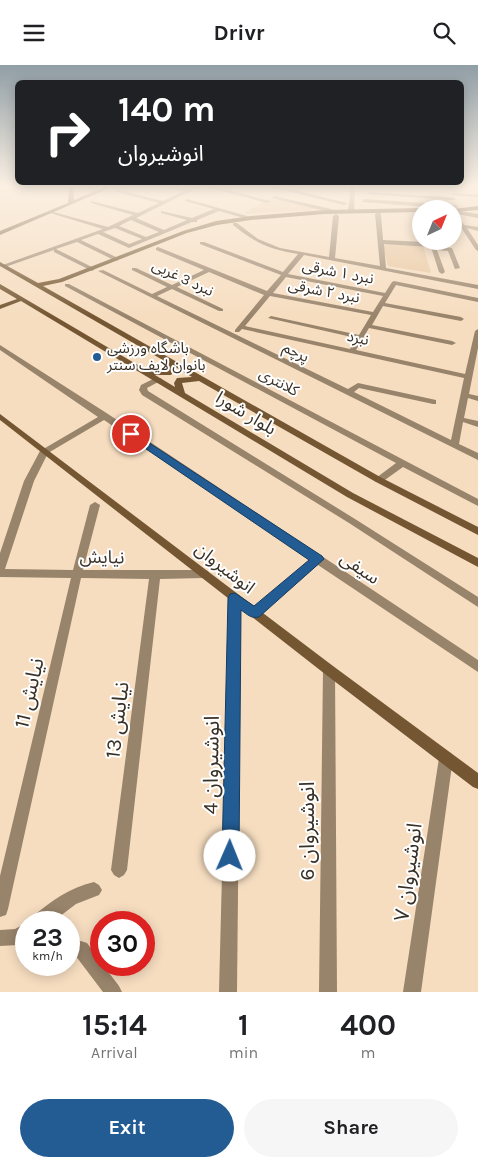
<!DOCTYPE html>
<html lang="en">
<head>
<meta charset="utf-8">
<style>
	:root { --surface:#fff; --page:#f6f6f6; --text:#202124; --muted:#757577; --accent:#225c93 }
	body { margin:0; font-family:Karla,"Noto Sans Arabic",sans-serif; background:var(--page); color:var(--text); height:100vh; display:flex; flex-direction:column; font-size:19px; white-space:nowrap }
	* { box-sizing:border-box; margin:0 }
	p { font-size:16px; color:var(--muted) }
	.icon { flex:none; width:28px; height:28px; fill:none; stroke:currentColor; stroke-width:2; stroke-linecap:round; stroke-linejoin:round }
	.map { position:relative; height:927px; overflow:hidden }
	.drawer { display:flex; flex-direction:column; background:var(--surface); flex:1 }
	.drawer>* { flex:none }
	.top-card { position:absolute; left:15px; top:15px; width:449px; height:105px; border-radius:8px; box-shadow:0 2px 12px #0003; background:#202124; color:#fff; overflow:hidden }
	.needle { width:32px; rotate:43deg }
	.controls { position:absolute; left:412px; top:135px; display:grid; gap:10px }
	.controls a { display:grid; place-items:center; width:50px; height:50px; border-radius:50%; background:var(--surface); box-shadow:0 2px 12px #0003; font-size:25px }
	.speed { position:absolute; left:15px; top:846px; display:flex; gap:10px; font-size:25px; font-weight:700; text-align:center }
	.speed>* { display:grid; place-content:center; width:65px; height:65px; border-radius:50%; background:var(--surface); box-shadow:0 2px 12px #0003; line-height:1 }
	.speed small { font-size:12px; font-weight:400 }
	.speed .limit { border:8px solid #d22; background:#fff; color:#111 }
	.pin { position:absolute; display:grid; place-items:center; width:42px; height:42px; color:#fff; margin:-21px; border:2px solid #fff; border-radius:50%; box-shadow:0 1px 5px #0007 }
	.me { position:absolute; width:55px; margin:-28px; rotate:1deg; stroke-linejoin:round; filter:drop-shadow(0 0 4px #0008) }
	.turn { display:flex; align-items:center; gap:18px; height:105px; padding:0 20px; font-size:22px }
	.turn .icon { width:65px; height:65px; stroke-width:2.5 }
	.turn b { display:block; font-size:35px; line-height:42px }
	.eta { display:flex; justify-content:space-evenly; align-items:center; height:85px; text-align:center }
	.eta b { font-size:30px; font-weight:700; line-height:35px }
	.primary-button { display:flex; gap:10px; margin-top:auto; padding:10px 20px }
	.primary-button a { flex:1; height:58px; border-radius:30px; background:var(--accent); color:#fff; font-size:20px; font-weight:700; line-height:58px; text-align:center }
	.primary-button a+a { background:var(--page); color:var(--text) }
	header { display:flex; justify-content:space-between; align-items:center; height:65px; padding:0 20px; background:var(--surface); font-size:22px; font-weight:700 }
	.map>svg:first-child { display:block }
	.green { fill:#e9c7a0 }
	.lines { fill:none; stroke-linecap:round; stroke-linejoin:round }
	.street { fill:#98836b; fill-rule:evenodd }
	.secondary { fill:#745732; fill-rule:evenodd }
	.route { fill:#225c93; stroke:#163c60 }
	.poi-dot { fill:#225c93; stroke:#fff; stroke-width:2 }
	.labels { text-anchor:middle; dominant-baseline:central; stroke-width:4; stroke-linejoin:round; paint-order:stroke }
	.far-street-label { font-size:15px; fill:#3a3126; stroke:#fff }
	.far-poi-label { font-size:15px; fill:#3a3126; stroke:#fff; text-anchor:start }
	.street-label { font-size:18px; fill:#3a3126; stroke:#fff }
	.near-street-label { font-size:21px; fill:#3a3126; stroke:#fff }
</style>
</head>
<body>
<header><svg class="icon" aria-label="menu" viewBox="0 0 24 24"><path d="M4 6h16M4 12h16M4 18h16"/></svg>Drivr<svg class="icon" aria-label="search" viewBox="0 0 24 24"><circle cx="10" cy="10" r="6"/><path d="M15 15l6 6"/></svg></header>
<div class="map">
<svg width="478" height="927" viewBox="0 0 478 927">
	<rect width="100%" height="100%" fill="#f6ddc0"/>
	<g class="green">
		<polygon points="271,132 316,143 312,145 243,149"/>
		<polygon points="389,178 423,180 431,208 388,201 383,181"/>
	</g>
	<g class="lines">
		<g class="street">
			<path d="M170,122L188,124L199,122L136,153L164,165L187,155L161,148V146L192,153L214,144L185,136L187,134L254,153L251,155L219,146L197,155V157H192L129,183L98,169L81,175L118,193V195L116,196L77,177L56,184L94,203L95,204L92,206L54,187V185L5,202L0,201L103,164L50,148V146L108,162L133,150L91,138V136L138,148L159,138L117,127V125L163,136L184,126ZM131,155L159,167L146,172L119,161ZM115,163L142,174L129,179L103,167Z"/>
			<polygon points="207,122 217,122 270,136 267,138"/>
			<polygon points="271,122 281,122 347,138 344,140"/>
			<polygon points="351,122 355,122 354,146 351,148 348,146"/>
			<polygon points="369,127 454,133 456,134 454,135 367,129"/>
			<polygon points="453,128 478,130 478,132 451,130"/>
			<polygon points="274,131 331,144 332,145 329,147 272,133"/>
			<polygon points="364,134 455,140 458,142 455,144 362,137"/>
			<polygon points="454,145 478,149 478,153 457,149 464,160 478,162 478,166 467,163 478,180 478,186 476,185 454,152"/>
			<path d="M378,147L381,149L383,175L424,177L436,181L452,183L460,203L455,204L448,186L437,185L445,207L442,209L439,207L431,182L384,179L386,203L478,220V224L304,190L288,209L385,228L392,217L394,216L478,233V237L396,220L385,238L461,252L464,254L461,256L383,241L372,260L452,276L456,278L452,280L369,263L356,285L465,309L475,266L478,264V283L469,329L478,331V336L468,333L464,353L478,356V362L463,357L459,379L478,388V395L98,206L103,205L152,229L167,222L132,205V203H136L172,220L204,205L156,185V183L158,182L267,226L281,210L200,179V177H204L283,207L298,189C269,184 257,179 233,160V158H237L258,174L280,183L329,192L333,151L336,149L339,151L335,193L380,201L375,149ZM209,207L264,230L235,265V267H239L242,264L464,313L451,375L354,327L359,323L433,339H436V335L358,318L348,324L157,231L172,224L219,246H223V244L177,222ZM286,212L383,231L373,247L273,228ZM270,231L371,250L359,270L271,251L268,253L356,273L350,284L245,261Z"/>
			<polygon points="65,219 69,219 478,434 478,441 403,402 382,417 376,417 374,415 376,413 396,398 65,221"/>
			<polygon points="0,280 108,349 478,595 478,607 318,500 259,551 255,553 251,551 249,548 251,545 310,495 104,355 48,388 34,416 5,504 73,505 90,440 95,437 100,440 83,505 204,505 208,506 209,509 208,512 204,513 160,514 127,805 124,810 119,813 114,810 111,805 149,514 81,513 8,844 6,850 0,852 0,811 71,513 0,512 0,488 24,416 40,386 98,352 0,285"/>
			<polygon points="155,313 161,313 162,315 147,323 148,326 355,454 478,532 478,542 349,458 142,330 139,325 141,320"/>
			<polygon points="235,529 239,530 241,533 237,927 219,927 229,533 231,530"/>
			<polygon points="329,600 333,601 335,605 337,927 319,927 323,605 325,601"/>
			<polygon points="446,686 451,688 453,693 421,927 403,927 439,693 441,688"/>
			<path d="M94,817L99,820L102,825L99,830L76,839L51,858H30L32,852C51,836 69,823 94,817Z"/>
			<polygon points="26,858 26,876 18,880 0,881 0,865 15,864"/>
			<polygon points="81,876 87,878 101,897 101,900 103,900 119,921 122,927 103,927 75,890 73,884 75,878"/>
		</g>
		<g class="secondary">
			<polygon points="69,122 73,122 74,135 105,122 112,122 0,170 0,166 68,138"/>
			<polygon points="478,141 478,145 454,147 453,144"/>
			<path d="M421,143V147L325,149L251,155L217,160L187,168L62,217L43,221L382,413L478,462V470L376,417L199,316L182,318L185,328L353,428L478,493V502L347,432L21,236L0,244V240L17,234L0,224V219L148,306H166L167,305L161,294L0,201V197L38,218L59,214L183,166L216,156L251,151L325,145ZM172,300L192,312L177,313L174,318L175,322L155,310H171L175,305Z"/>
			<polygon points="0,349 333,601 478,708 478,724 473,722 325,609 0,355"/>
		</g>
	</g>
	<linearGradient id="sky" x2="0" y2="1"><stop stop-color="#909ea6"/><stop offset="0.48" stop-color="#fbf0e3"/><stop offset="1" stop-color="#fbf0e3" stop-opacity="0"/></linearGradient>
	<rect width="478" height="252" fill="url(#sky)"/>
	<path class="route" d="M131,366L322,491L324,494L259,552C251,554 247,549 241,545L239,791L237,797L230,799L224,797L222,791L228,533L230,529L235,528L254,541L309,495L127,371L126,369Z"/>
	<circle class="poi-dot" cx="97" cy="292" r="5"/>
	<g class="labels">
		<g class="far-street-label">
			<text transform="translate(338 207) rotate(11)">نبرد ۱ شرقی</text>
			<text transform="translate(183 213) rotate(25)">نبرد 3 غربی</text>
			<text transform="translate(324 226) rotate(11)">نبرد ۲ شرقی</text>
			<text transform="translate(358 273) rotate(12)">نبرد</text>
			<text transform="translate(296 287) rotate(26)">پرچم</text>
			<text transform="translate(279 317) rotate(28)">کلانتری</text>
		</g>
		<g class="far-poi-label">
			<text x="107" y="283">باشگاه ورزشی<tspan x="107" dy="17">بانوان لایف سنتر</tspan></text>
		</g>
		<g class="street-label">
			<text transform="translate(246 348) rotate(31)">بلوار شورا</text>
			<text transform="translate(102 492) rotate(1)">نیایش</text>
			<text transform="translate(225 503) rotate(38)">انوشیروان</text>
			<text transform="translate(360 503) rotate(34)">سیفی</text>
		</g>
		<g class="near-street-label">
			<text transform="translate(29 628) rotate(-77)">نیایش 11</text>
			<text transform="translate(117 655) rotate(-83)">نیایش 13</text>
			<text transform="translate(211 700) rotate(-89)">انوشیروان 4</text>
			<text transform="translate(307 766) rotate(-90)">انوشیروان 6</text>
			<text transform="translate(408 807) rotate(-82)">انوشیروان ۷</text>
		</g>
	</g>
</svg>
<div class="controls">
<a><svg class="needle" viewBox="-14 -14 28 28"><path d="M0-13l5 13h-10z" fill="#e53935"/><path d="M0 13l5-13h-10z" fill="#757577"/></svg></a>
</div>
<div class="speed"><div>23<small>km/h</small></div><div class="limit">30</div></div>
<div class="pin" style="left:131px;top:369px;background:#d93025"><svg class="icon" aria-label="arrive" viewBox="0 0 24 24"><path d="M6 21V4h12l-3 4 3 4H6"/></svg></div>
<svg class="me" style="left:230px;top:791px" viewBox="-20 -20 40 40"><circle r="19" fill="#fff"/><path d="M0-13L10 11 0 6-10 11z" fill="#225c93"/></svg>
<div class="top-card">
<div class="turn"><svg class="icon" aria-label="right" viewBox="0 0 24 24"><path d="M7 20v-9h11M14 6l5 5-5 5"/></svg><div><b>140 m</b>انوشیروان</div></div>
</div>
</div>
<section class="drawer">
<div class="eta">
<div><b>15:14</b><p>Arrival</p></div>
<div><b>1</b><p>min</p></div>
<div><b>400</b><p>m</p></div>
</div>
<div class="primary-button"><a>Exit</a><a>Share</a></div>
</section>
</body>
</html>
